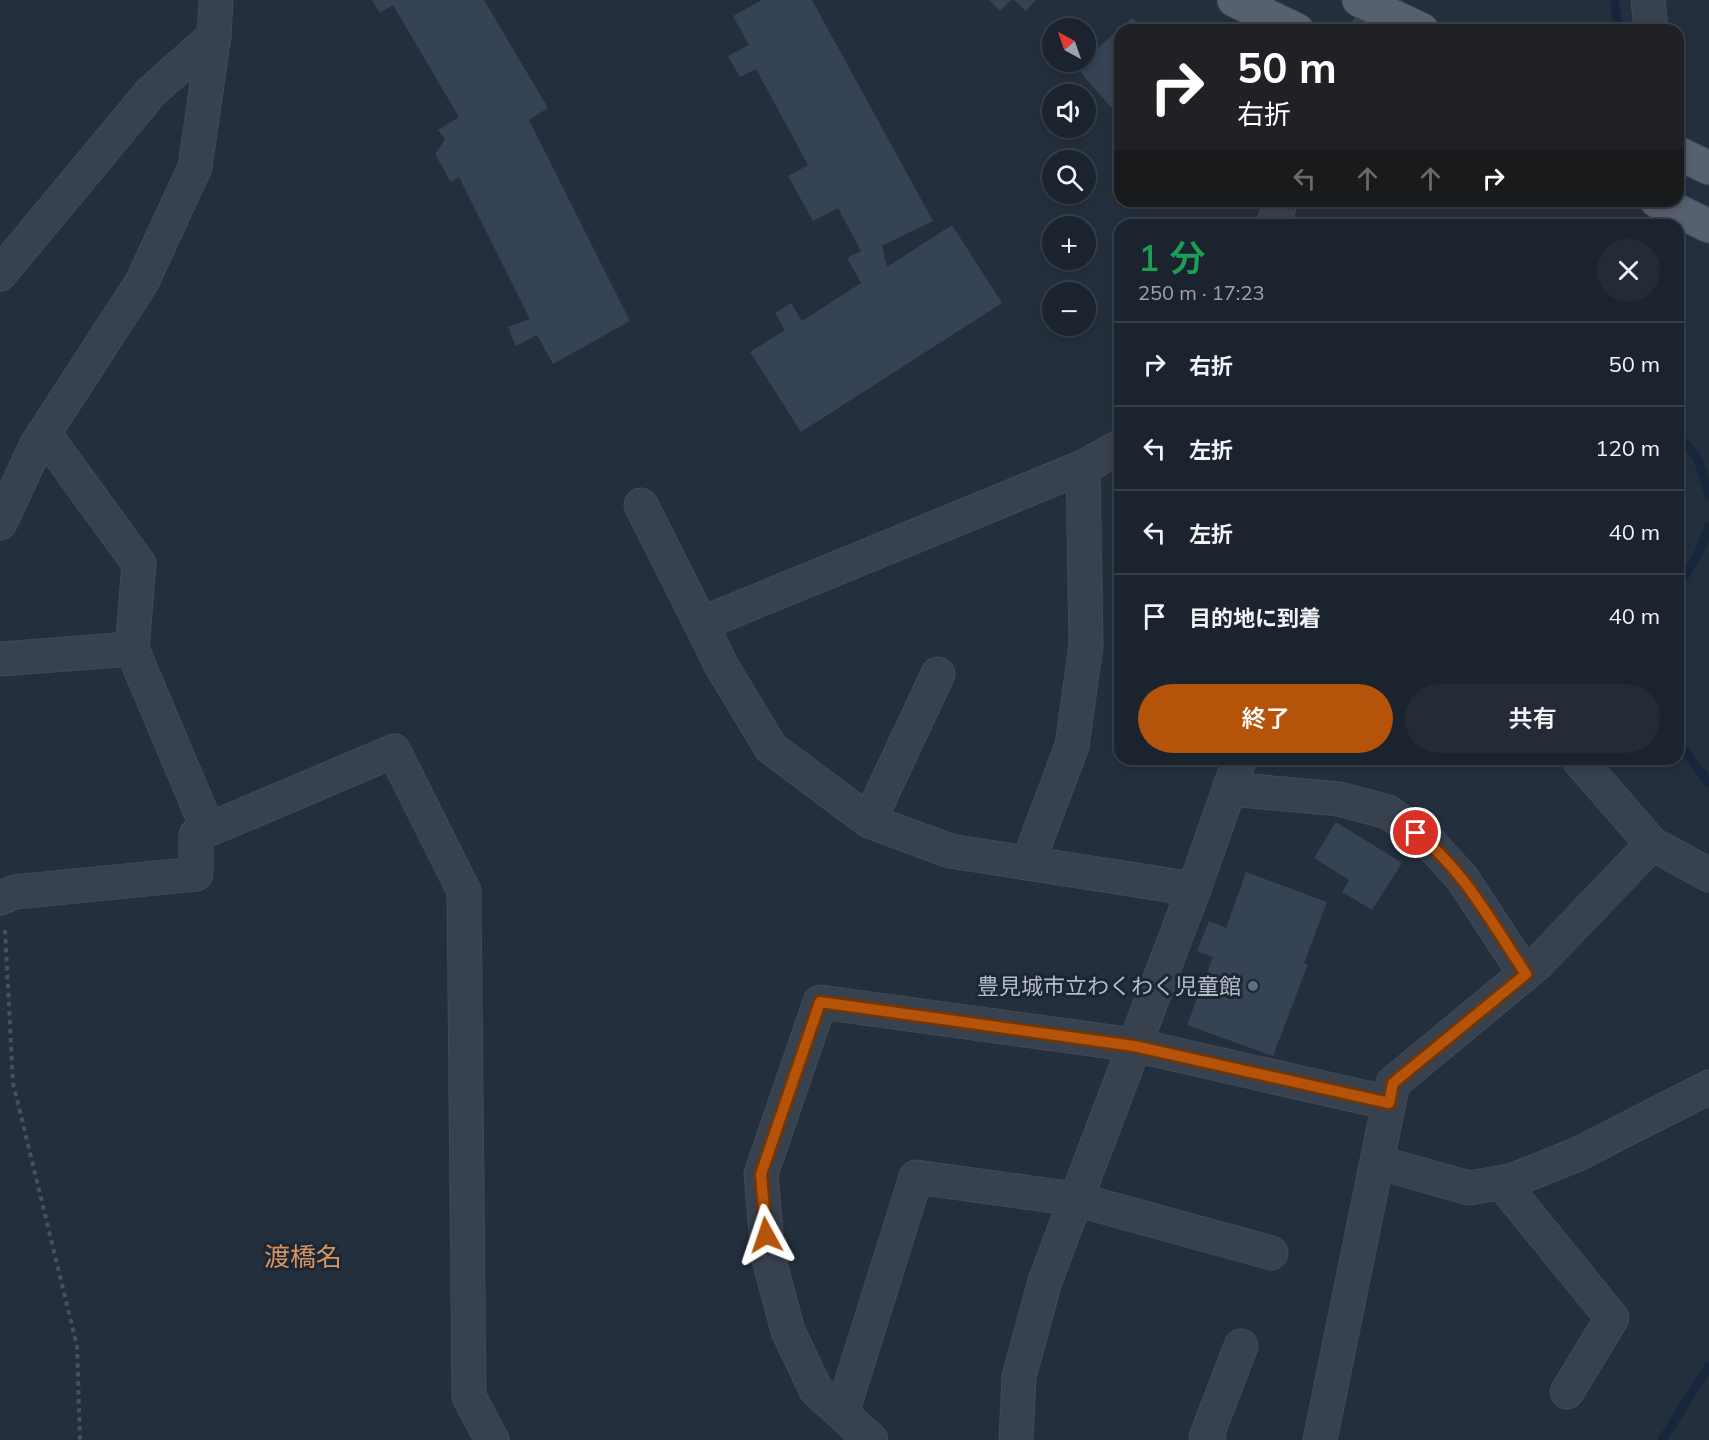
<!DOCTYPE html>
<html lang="ja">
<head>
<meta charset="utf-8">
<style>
	:root { --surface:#1b232e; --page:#242b36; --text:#f1f3f6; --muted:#a0a4aa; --line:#39404a; --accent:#b45309 }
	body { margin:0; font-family:Mulish,"Noto Sans JP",sans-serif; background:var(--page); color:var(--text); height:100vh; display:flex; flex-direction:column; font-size:22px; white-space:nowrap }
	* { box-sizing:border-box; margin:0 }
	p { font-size:20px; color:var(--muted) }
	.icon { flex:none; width:33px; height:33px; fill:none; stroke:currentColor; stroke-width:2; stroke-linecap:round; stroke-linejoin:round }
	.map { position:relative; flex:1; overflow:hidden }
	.drawer { position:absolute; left:1114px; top:219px; width:570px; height:546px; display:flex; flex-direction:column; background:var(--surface); border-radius:18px; box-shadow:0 3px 9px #0003,0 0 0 2px var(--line) }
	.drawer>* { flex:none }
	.top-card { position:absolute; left:1114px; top:24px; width:570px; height:183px; border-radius:18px; box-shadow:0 3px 9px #0003,0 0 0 2px var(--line); background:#202124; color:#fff; overflow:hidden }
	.needle { width:39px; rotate:320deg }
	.buttons { position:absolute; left:1042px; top:18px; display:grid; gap:12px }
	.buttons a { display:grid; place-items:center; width:54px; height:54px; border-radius:50%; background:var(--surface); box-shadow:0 3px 9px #0003,0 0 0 2px var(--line); font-size:30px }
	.pin { position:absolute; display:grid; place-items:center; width:51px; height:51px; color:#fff; margin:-26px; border:3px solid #fff; border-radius:50%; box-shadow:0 2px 6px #0007 }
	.me { position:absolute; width:66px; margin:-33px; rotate:355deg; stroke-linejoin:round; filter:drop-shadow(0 0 4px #0008) }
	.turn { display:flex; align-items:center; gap:21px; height:126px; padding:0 24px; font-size:27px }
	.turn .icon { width:78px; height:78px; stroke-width:2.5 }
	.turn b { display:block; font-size:42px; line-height:51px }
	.lanes { display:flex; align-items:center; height:57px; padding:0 24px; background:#0003; justify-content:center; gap:30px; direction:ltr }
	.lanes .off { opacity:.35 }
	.round { display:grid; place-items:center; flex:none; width:63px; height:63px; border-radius:32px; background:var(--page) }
	.summary { display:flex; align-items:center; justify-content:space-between; height:102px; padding:0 24px }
	h1 { font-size:36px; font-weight:600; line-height:45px; color:#1e9e55 }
	.button { display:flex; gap:12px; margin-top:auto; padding:12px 24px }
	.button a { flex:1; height:69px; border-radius:36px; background:var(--accent); color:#fff; font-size:24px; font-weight:600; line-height:69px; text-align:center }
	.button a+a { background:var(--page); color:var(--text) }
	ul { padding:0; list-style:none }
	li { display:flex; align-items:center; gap:18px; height:84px; padding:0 24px; border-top:2px solid var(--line) }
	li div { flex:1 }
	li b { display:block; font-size:22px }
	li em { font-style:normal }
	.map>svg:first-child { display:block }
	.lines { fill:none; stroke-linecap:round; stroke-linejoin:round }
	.stream { stroke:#17263c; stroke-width:9 }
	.building { fill:#364354 }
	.minor-casing { stroke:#414a57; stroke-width:35 }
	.major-casing { stroke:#414a57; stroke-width:35 }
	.path { stroke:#3f5557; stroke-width:4; stroke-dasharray:4.5 4.5; stroke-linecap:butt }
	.minor { stroke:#38414e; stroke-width:33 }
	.major { stroke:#56606e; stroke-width:33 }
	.route-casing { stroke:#753606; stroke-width:15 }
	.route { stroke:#b45309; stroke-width:10 }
	.service-dot { fill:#5c6f8a; stroke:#1d2633; stroke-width:2 }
	.labels { text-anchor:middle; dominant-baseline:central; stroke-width:6; stroke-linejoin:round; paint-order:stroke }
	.poi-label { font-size:22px; fill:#b4bcc9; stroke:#1d2633; text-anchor:end }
	.quarter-label { font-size:26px; fill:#d59563; stroke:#1d2633 }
</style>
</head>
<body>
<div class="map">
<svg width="1709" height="1440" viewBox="0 0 1709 1440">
	<rect width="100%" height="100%" fill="#242f3e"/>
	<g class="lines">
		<g class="stream">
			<polyline points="1614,0 1619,30"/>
			<polyline points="1678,436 1697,457 1709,495"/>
			<polyline points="1678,587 1699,552 1709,526"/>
			<polyline points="1678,742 1709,783"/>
			<polyline points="1662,1440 1709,1366"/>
		</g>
	</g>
	<g class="building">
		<polygon points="372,0 484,0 548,108 529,120 630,321 553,364 537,335 516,346 508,327 530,319 459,177 451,182 435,154 445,139 438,130 459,117 393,5 380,13"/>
		<polygon points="762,0 812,0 933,221 882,246 887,267 952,225 1002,303 801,432 750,352 785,330 775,313 791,303 802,321 861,283 847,258 861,251 838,208 813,221 788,176 808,165 756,69 740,77 728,56 749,45 733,16"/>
		<polygon points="989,0 1011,0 1000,11"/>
		<polygon points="1014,0 1036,0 1026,11"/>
		<polygon points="1132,18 1148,30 1120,30 1120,109 1116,113 1076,67 1086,62 1086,58"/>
		<polygon points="1336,822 1402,863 1372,910 1342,892 1349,880 1314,858"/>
		<polygon points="1246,872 1327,902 1304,963 1308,964 1273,1056 1187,1025 1213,957 1197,951 1209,921 1226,928"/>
	</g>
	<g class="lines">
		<defs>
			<g id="minor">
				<polyline points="1648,0 1651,30"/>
				<polyline points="1368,30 1384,0"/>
				<polyline points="1273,225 1281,201"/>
				<polyline points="0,274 151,92 214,36"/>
				<polyline points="44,433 139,564 132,649 208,829"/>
				<polyline points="1120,447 1083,467 701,624 721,665 771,748 869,821 950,851 1194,889"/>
				<polyline points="641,505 701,624"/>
				<polyline points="0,523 37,444 142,282 195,167 214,36 216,0"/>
				<polyline points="0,659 132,649"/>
				<polyline points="1229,789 1339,799 1388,812 1430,843 1462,878 1525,974"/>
				<polyline points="869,821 938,674"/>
				<polyline points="1652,844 1709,875"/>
				<polyline points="1028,863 1072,746 1086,645 1083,467"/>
				<polyline points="0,898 15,892 196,874 196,835 394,751 464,891 469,1397 492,1440"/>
				<polyline points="1377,1162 1469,1188 1511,1181 1578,1154 1709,1087"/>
				<polyline points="1502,1183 1612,1318 1567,1392"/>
				<polyline points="842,1413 916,1177 1075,1199 1271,1253"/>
				<polyline points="871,1440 816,1390 788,1331 768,1256 761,1174 820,1002 1134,1045 1389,1103"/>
				<polyline points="1016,1440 1019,1377 1045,1281 1194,889 1240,759"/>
				<polyline points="1209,1440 1206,1437 1241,1346"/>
				<polyline points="1320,1440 1393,1083 1538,963 1652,844 1578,759"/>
			</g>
			<g id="major">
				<polyline points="1234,0 1297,30"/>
				<polyline points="1359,0 1422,30"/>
				<polyline points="1678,153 1709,168"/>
				<polyline points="1657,201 1709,226"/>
			</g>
		</defs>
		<use href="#minor" class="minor-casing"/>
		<use href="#major" class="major-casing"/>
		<polyline class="path" points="5,930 13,1083 77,1346 80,1440"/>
		<use href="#minor" class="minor"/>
		<use href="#major" class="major"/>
	</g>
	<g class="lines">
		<defs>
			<path id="route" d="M766,1235L761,1174L820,1002L1134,1046L1389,1103L1393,1083L1526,974C1493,925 1463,868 1416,833"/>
		</defs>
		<use href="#route" class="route-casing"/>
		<use href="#route" class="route"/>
	</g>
	<circle class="service-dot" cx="1253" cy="986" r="6"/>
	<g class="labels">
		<g class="poi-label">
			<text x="1241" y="986">豊見城市立わくわく児童館</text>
		</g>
		<g class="quarter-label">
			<text x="303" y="1256">渡橋名</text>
		</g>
	</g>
</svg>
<div class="buttons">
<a><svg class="needle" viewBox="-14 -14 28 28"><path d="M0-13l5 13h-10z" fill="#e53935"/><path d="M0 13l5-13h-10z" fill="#a0a4aa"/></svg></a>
<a><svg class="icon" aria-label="sound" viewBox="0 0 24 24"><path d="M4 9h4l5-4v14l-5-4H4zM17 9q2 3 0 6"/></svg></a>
<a><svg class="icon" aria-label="search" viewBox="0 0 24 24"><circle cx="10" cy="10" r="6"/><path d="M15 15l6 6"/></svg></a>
<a>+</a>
<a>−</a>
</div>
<div class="pin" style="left:1416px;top:833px;background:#d93025"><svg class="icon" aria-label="arrive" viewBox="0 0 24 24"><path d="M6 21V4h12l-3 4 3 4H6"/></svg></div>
<svg class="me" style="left:766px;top:1235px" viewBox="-20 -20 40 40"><path d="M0-17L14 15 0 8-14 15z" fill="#b45309" stroke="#fff" stroke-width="4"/></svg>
<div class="top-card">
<div class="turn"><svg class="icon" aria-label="right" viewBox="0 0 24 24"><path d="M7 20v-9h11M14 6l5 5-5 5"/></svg><div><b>50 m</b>右折</div></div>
<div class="lanes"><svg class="icon off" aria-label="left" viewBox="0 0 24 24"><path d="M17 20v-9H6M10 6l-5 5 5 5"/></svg><svg class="icon off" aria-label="ahead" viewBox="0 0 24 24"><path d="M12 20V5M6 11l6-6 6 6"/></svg><svg class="icon off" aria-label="ahead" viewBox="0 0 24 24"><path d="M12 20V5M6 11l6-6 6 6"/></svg><svg class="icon" aria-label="right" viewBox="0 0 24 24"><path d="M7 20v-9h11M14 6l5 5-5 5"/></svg></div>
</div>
<section class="drawer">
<div class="summary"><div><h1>1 分</h1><p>250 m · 17:23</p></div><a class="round"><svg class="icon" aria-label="close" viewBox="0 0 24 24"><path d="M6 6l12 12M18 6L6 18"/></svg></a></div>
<ul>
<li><svg class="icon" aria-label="right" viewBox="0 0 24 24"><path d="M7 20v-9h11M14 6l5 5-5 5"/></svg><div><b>右折</b></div><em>50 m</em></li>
<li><svg class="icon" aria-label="left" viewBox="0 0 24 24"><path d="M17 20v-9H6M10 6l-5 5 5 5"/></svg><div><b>左折</b></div><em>120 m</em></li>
<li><svg class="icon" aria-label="left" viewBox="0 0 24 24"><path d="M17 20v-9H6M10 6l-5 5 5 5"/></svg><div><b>左折</b></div><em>40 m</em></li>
<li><svg class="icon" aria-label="arrive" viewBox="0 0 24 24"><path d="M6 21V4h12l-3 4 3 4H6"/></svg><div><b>目的地に到着</b></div><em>40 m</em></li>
</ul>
<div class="button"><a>終了</a><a>共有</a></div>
</section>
</div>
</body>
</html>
